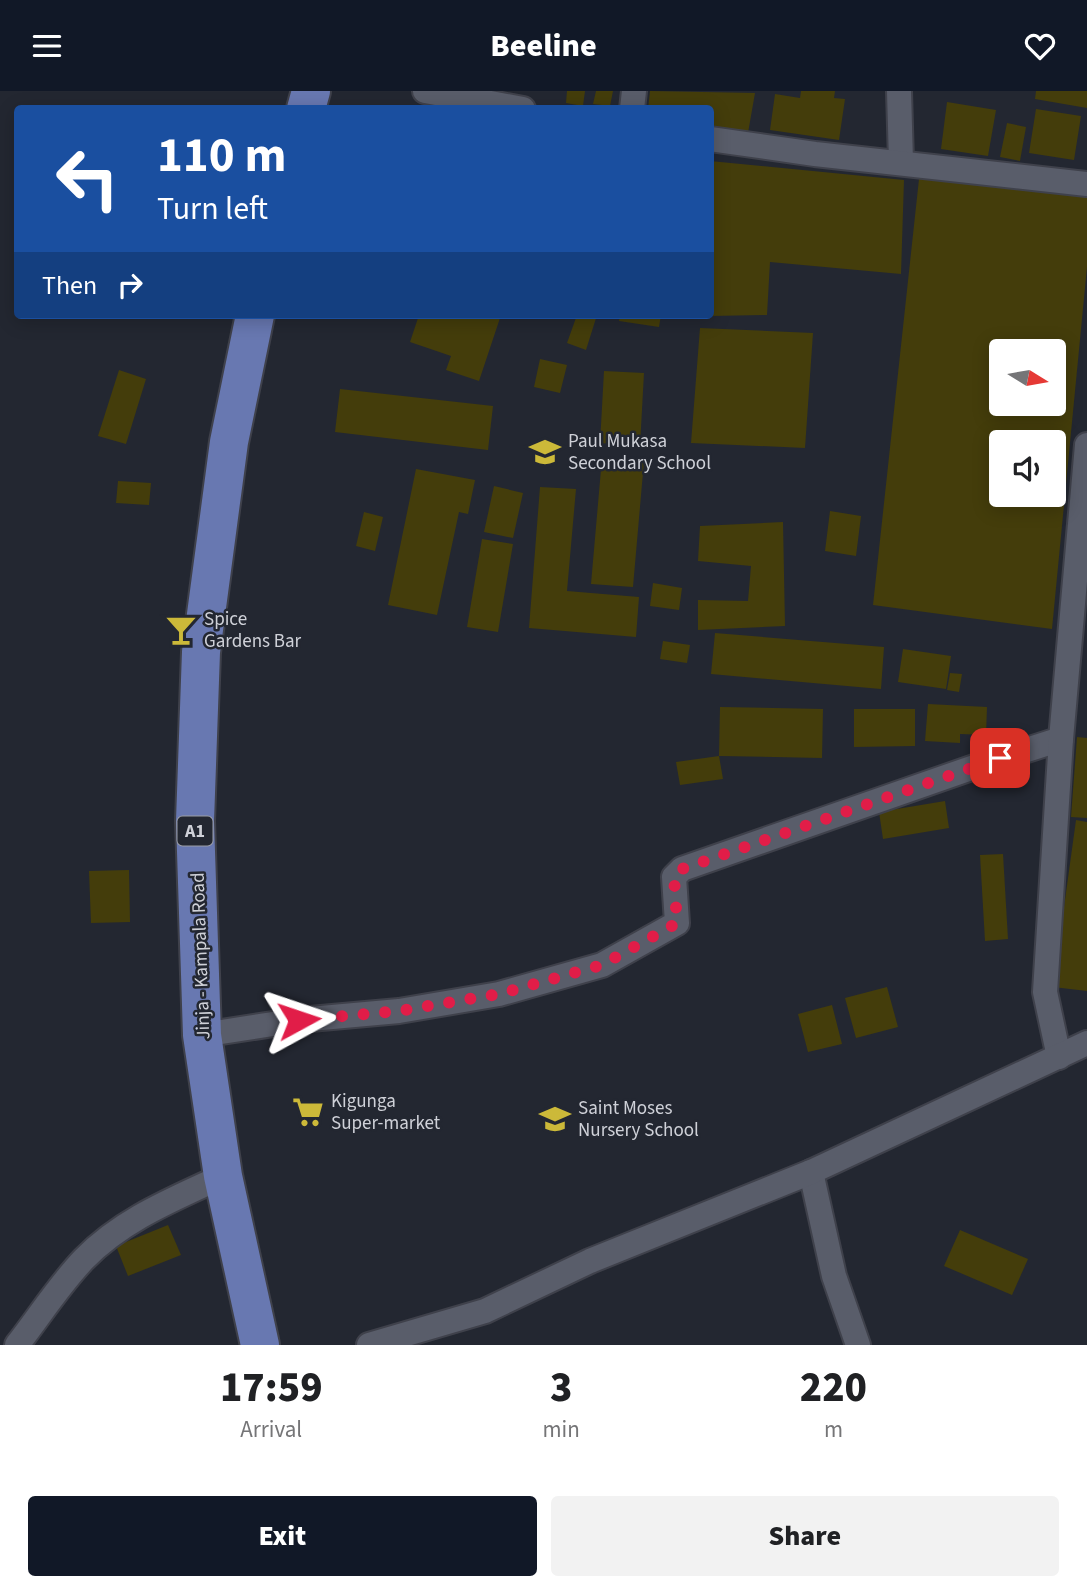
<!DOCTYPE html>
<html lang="en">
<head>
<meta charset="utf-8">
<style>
	:root { --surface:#fff; --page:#f2f2f2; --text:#202124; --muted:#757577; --accent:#111827 }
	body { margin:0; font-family:"Source Sans 3",sans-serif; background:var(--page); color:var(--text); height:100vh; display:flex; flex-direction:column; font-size:26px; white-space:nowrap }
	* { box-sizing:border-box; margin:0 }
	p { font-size:23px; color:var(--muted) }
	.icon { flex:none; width:38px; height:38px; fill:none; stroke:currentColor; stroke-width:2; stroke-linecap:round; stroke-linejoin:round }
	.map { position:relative; height:1254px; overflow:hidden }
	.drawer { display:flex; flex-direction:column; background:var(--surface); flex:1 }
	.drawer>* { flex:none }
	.guide { position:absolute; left:14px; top:14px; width:700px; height:214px; border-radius:7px; box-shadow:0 4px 18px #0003; background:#1a4fa0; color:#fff; overflow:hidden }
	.needle { width:46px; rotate:101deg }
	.buttons { position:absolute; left:989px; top:248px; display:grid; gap:14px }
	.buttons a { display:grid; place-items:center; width:77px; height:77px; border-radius:7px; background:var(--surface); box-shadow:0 4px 18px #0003; font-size:35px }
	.pin { position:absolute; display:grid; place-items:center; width:60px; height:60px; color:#fff; margin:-30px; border-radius:14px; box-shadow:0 4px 10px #0006 }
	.me { position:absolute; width:77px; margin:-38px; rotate:85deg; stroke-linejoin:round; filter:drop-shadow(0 0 5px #0008) }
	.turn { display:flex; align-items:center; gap:24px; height:147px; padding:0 28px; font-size:32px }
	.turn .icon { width:91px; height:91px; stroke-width:2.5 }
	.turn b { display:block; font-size:49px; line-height:60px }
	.then { display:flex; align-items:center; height:66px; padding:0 28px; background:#0003; gap:14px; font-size:26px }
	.eta { display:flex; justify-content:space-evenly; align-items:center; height:119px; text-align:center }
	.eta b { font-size:42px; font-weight:800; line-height:49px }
	.action { display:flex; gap:14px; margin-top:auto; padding:14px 28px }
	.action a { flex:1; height:80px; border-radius:7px; background:var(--accent); color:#fff; font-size:28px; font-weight:800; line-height:80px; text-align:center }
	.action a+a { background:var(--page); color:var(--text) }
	header { display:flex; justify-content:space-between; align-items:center; height:91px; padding:0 28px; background:var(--accent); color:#fff; font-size:32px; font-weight:800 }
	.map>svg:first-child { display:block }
	.building { fill:#443d0b; fill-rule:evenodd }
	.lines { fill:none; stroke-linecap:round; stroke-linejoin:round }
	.minor-casing { stroke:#3f414b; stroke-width:28 }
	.trunk-casing { stroke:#3f414b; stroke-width:42 }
	.minor { stroke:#595d6a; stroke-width:24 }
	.trunk { stroke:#6878b1; stroke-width:38 }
	.route { stroke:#e11d48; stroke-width:12; stroke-dasharray:0 21.6 }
	.labels { text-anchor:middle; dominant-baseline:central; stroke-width:5; stroke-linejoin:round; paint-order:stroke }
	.shield { fill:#232731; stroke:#9b9ea6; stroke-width:2 }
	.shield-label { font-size:18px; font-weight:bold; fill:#cfd1d8 }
	.poi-label { font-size:19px; fill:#cfd1d8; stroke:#232731; text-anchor:start }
	.street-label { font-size:19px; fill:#cfd1d8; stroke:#232731 }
</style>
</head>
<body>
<header><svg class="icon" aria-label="menu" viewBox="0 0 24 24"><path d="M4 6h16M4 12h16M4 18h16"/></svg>Beeline<svg class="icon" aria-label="heart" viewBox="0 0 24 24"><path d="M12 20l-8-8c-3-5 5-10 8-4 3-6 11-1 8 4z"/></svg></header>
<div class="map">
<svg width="1087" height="1254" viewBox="0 0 1087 1254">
	<rect width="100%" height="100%" fill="#232731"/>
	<g class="building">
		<polygon points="567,0 585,0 583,15 566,12"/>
		<polygon points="596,0 613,0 610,15 593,13"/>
		<polygon points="650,0 755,2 748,42 710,36 710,18 648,18"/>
		<polygon points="801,0 835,0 834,7 845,8 839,49 770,39 775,3 800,7"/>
		<polygon points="1036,0 1087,0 1087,17 1035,8"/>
		<polygon points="947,11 996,19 988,65 941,58"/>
		<polygon points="1036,18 1081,25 1074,69 1029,62"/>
		<polygon points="1007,32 1026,36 1020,70 1000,66"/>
		<polygon points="710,70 904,89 901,183 770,171 767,224 710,225"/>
		<path d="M919,88L1087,98V176L1052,538L873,514ZM1001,261H1054V313H1001ZM1001,352H1054V404H1001Z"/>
		<polygon points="419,224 501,224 479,290 446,279 451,265 410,251"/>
		<polygon points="577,224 597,224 586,259 567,252"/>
		<polygon points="620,224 661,224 659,236 619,230"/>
		<polygon points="700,237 813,242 805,357 691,352"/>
		<polygon points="540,268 567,274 560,302 534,296"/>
		<polygon points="119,279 146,288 126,353 98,345"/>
		<polygon points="604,280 644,282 640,355 600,352"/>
		<polygon points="340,298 493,315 488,359 335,341"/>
		<polygon points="602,367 644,370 633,496 591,493"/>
		<polygon points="416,378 475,389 468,423 459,421 437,524 388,514"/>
		<polygon points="118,390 151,392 149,414 116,412"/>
		<polygon points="494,395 523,402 513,447 484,441"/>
		<polygon points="540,396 576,398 567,500 639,506 636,546 529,537"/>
		<polygon points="830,420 861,425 856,465 825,460"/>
		<polygon points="364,421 383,426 375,460 356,455"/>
		<polygon points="783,431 785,535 698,539 698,509 748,510 751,475 698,470 700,435"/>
		<polygon points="482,448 513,453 498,541 467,536"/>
		<polygon points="653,492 682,497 679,519 650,515"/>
		<polygon points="715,542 884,556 881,598 711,583"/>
		<polygon points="663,550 690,554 687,572 660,568"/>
		<polygon points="903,558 951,565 946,598 898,591"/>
		<polygon points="950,582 962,583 959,601 947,599"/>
		<polygon points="928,613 987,616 986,644 960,643 960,652 925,650"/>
		<polygon points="720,616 823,618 822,667 719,665"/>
		<polygon points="854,618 915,618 915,655 854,656"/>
		<polygon points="1077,646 1087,647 1087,727 1071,726"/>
		<polygon points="719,665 723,688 680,694 676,671"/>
		<polygon points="945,710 949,737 883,748 879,721"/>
		<polygon points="1076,729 1087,731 1087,900 1053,896"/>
		<polygon points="1003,763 1008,848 985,850 980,764"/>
		<polygon points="129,779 130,831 91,832 89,780"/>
		<polygon points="887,896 898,936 856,947 845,907"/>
		<polygon points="832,914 842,953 808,961 798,923"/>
		<polygon points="168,1134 181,1164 128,1185 116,1155"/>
		<polygon points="960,1139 1028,1168 1012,1204 944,1175"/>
	</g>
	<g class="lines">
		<defs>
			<g id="minor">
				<polyline points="425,0 523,18"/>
				<polyline points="899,0 901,71"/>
				<polyline points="632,18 634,0"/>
				<polyline points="710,48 815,63 1087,93"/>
				<polyline points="202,944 299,929 399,920 499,903 602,874 677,832 674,786 682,778 980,674 1061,648"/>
				<polyline points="1059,966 1045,901 1061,648 1087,354"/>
				<polyline points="811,1081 834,1185 858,1254"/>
				<path d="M17,1254C39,1226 59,1194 84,1168C123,1128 174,1108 223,1085"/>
				<polyline points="369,1254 485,1220 590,1170 811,1081 1087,952"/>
			</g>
			<g id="trunk">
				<polyline points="306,18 311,0"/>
				<polyline points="255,224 229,351 201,561 195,730 202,944 223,1085 260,1254"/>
			</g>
		</defs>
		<use href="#minor" class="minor-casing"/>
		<use href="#trunk" class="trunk-casing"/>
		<use href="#minor" class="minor"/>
		<use href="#trunk" class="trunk"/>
	</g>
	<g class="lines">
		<polyline class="route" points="299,929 399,920 499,903 602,874 677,832 674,786 682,778 1000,667"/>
	</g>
	<defs>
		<symbol id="school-bare" viewBox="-9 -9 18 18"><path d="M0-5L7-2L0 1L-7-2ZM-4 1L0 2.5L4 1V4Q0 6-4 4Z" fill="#ccb939" stroke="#232731" stroke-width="2.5" paint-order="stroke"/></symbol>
		<symbol id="bar-bare" viewBox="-9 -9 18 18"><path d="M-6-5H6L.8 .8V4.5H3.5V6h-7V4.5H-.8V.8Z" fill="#ccb939" stroke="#232731" stroke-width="2.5" paint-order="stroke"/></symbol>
		<symbol id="supermarket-bare" viewBox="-9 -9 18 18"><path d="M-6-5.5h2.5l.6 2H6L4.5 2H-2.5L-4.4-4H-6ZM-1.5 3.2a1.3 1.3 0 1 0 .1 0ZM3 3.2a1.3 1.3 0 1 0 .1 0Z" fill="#ccb939" stroke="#232731" stroke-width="2.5" paint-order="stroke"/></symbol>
	</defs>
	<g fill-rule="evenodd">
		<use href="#school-bare" x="523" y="339" width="44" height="44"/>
		<use href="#bar-bare" x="159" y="517" width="44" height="44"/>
		<use href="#supermarket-bare" x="286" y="999" width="44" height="44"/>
		<use href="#school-bare" x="533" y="1006" width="44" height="44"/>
	</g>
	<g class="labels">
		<rect class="shield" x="177.5" y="725.5" width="35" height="29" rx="5"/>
		<g class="shield-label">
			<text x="195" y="740">A1</text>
		</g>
		<g class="poi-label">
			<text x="568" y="350">Paul Mukasa<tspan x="568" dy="22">Secondary School</tspan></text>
			<text x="204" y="528">Spice<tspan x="204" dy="22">Gardens Bar</tspan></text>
			<text x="331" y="1010">Kigunga<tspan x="331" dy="22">Super-market</tspan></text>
			<text x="578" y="1017">Saint Moses<tspan x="578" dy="22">Nursery School</tspan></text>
		</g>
		<g class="street-label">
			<text transform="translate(201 865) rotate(-92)">Jinja - Kampala Road</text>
		</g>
	</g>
</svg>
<div class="buttons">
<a><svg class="needle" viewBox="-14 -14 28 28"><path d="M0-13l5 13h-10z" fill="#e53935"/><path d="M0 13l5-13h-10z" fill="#757577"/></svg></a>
<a><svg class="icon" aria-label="sound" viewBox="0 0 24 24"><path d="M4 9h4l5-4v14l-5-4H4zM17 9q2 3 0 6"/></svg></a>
</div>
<div class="pin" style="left:1000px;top:667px;background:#d93025"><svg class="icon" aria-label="arrive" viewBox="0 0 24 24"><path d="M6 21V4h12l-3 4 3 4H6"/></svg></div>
<svg class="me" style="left:299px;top:929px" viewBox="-20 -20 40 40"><path d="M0-17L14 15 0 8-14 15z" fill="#e11d48" stroke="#fff" stroke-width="4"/></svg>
<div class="guide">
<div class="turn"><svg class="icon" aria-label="left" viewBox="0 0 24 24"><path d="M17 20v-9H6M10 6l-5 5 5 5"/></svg><div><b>110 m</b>Turn left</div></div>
<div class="then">Then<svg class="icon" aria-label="right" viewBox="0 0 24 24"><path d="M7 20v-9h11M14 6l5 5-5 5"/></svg></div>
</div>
</div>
<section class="drawer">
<div class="eta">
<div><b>17:59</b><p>Arrival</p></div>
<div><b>3</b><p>min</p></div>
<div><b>220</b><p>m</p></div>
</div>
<div class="action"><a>Exit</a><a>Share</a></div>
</section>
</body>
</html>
